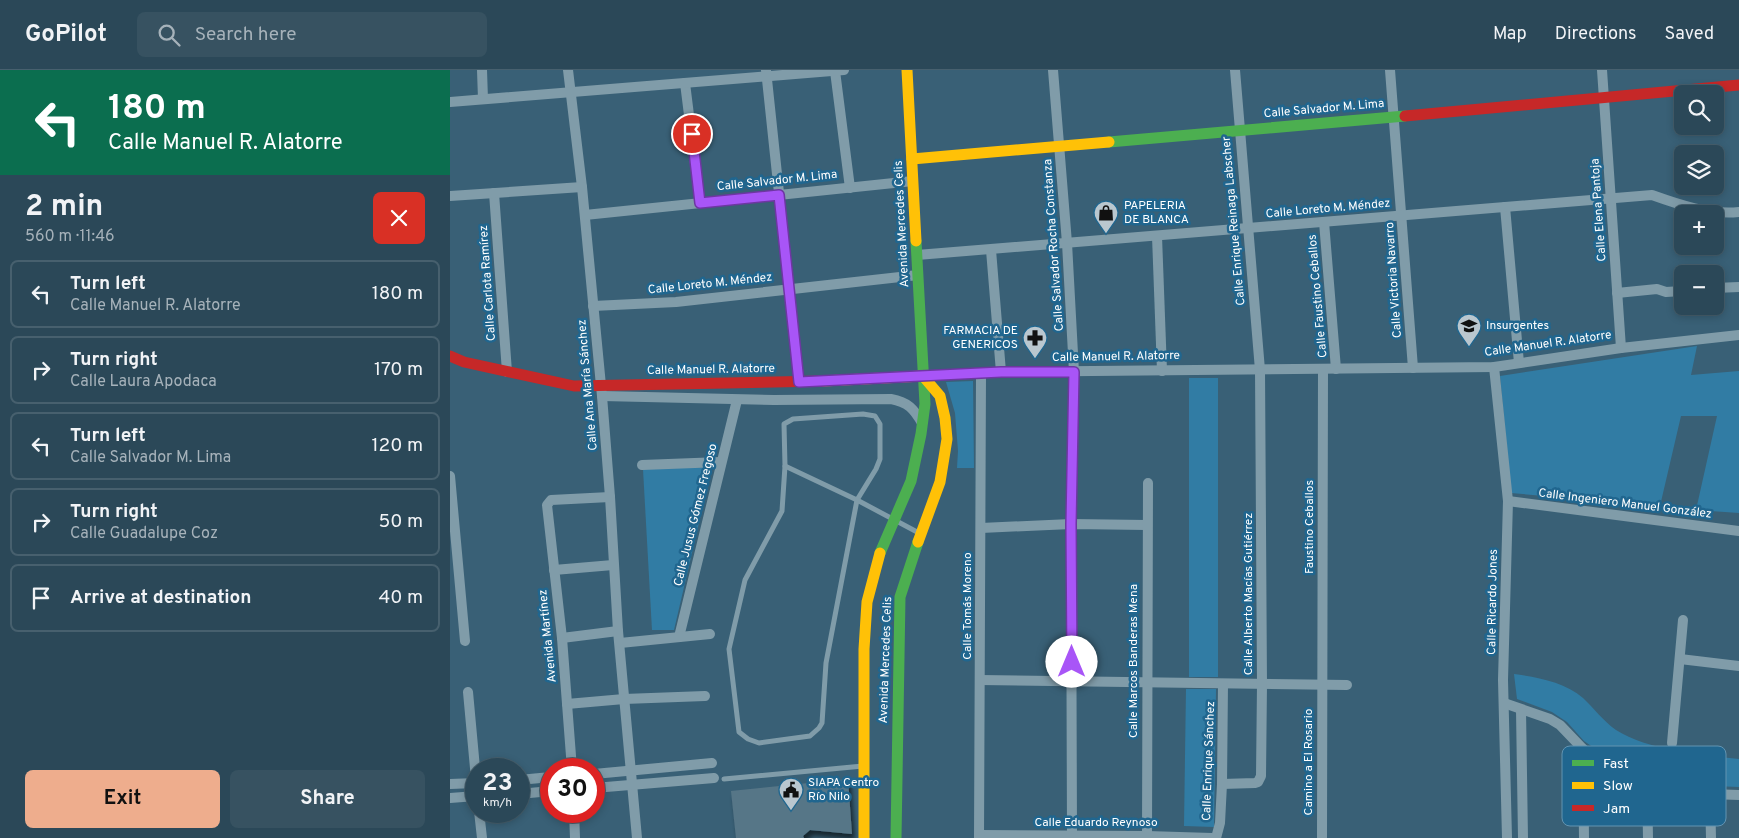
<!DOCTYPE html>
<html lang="en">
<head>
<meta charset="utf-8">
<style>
	:root { --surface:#2b4858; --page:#375261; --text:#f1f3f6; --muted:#a6b2ba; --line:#47606e; --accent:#eead8d }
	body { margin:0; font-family:Overpass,sans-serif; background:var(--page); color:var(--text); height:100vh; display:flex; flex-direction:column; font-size:19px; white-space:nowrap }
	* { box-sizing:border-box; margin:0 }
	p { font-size:16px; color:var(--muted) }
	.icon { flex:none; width:28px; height:28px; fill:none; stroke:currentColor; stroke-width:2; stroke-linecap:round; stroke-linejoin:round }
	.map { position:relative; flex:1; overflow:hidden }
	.sheet { display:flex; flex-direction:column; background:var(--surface); width:450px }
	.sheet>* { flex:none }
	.hud { background:#0b6e4f; color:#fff; overflow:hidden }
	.tools { position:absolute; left:1224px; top:15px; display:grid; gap:10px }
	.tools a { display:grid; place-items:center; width:50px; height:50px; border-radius:8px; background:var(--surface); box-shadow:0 2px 8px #0003,0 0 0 1px var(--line); font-size:25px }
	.speed { position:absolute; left:15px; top:688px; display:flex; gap:10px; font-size:25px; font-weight:700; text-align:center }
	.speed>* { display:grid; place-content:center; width:65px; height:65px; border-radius:50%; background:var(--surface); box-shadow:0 2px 8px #0003,0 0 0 1px var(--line); line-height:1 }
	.speed small { font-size:12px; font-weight:400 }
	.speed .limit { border:8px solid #d22; background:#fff; color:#111 }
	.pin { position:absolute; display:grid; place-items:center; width:42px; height:42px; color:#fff; margin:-21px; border:2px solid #fff; border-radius:50%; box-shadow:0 1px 5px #0007 }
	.me { position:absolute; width:55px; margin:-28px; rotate:0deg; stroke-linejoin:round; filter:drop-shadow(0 0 4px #0008) }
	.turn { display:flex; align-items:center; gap:18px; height:105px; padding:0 25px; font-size:22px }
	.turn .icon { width:65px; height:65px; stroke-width:2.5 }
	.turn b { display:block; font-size:35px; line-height:42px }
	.round { display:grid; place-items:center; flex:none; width:52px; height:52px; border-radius:8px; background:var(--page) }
	.headline { display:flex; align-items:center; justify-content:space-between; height:85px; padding:0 25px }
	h1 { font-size:30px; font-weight:700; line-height:38px }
	.primary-button { display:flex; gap:10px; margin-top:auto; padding:10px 25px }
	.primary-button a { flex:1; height:58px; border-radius:8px; background:var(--accent); color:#111; font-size:20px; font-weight:700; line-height:58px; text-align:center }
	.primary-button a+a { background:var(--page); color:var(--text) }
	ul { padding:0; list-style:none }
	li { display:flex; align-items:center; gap:15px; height:68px; margin:0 10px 8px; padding:0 15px; border:2px solid var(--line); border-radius:8px }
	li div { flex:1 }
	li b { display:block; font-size:19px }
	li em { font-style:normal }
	header { display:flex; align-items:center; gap:30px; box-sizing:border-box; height:70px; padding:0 25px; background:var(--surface); border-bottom:1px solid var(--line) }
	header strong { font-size:24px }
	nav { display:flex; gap:28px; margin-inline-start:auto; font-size:18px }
	.search { width:350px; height:45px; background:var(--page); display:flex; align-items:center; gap:12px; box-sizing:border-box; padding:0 18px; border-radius:8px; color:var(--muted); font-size:19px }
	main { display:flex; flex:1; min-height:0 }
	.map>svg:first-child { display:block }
	.green { fill:#317ca4 }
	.building { fill:#577687; filter:url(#shadow) }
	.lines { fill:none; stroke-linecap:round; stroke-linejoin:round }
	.lane { stroke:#809ca9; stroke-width:5 }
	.street { stroke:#809ca9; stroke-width:10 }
	.fast { stroke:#4caf50; stroke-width:11 }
	.slow { stroke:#ffc107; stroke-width:11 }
	.jam { stroke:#c62828; stroke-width:11 }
	.route-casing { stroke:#6d37a1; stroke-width:12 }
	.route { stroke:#a855f7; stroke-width:9 }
	.labels { text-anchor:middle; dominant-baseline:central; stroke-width:5; stroke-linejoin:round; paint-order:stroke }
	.street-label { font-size:12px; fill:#fff; stroke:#20668f }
	.poi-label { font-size:12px; fill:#fff; stroke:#20668f; text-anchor:start }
	.key { fill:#20668f; stroke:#6394b1; stroke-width:1 }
	.key-label { font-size:14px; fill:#fff }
</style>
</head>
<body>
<header>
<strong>GoPilot</strong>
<div class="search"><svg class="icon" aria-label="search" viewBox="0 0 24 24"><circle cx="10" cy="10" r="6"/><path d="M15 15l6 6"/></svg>Search here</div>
<nav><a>Map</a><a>Directions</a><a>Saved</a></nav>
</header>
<main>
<section class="sheet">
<div class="hud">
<div class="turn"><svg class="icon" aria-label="left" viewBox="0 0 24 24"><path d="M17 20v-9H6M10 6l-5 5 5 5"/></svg><div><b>180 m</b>Calle Manuel R. Alatorre</div></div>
</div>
<div class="headline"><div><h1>2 min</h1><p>560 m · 11:46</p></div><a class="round" style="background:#d93025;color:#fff"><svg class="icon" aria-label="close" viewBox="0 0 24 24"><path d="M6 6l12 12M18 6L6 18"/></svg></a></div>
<ul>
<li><svg class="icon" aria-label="left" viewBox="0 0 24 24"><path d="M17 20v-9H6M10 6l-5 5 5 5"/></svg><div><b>Turn left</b><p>Calle Manuel R. Alatorre</p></div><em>180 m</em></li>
<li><svg class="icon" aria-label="right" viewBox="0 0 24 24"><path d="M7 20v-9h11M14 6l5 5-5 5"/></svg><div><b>Turn right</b><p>Calle Laura Apodaca</p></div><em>170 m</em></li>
<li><svg class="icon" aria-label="left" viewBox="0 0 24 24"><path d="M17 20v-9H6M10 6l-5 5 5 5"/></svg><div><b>Turn left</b><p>Calle Salvador M. Lima</p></div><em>120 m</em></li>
<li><svg class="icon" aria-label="right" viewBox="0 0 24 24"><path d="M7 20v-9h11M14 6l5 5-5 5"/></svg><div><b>Turn right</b><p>Calle Guadalupe Coz</p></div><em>50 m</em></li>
<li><svg class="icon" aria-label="arrive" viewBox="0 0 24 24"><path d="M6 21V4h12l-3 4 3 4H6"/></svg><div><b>Arrive at destination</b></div><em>40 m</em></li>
</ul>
<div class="primary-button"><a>Exit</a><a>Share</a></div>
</section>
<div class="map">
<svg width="1289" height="768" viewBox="0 0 1289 768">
	<defs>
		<filter id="shadow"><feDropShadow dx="3" dy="5.5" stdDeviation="2.5" flood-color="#0009"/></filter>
	</defs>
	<rect width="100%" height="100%" fill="#396076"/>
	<g class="green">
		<polygon points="1247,276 1241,305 1289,301 1289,443 1246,440 1267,346 1231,346 1210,436 1061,423 1050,306"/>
		<rect x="739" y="308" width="29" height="299"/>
		<polygon points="523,311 524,398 507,398 508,381 505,343 496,312"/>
		<polygon points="262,397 224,560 202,560 193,399"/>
		<path d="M1064,604C1086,607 1115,612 1133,628C1144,638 1153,651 1166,660C1197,680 1252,685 1289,689V717L1263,716L1197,703L1163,691L1134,671L1117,652L1102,642L1067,629Z"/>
		<polygon points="736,619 766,619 764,757 734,756"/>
	</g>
	<polygon class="building" points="398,709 402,764 360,760 353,766 354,768 286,768 281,721"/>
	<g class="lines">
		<g class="lane">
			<polygon points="413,344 425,346 430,354 430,389 426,399 407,430 376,593 372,653 369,658 360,666 309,673 298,669 289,662 279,579 295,510 332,441 335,396 334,354 343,349"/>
			<polyline points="335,396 407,430 469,463"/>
			<polyline points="274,709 413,696"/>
		</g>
		<g class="street">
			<polyline points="32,0 33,29"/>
			<polyline points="118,0 132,117 152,326 160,427 168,561 187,768"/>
			<polyline points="316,0 349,312"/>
			<polyline points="603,0 617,173 624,302 621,454 622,768"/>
			<polyline points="940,0 963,298"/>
			<polyline points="1152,0 1171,278"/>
			<polyline points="385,1 400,118"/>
			<polyline points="235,13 250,133"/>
			<polyline points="0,32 394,0"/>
			<polyline points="44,123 57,302"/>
			<polyline points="0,126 132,117"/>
			<polyline points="1055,137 1069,293"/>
			<polyline points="135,145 463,111"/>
			<polyline points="874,152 886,299"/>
			<polyline points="707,166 712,301"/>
			<polyline points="541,180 551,302"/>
			<path d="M467,185L1202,125C1230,135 1259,145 1289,142"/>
			<polyline points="1265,218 1289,217"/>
			<polyline points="1167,223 1207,219 1216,222 1232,221"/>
			<polyline points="143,236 226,232 468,205"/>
			<polyline points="1044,297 1058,431 1053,610 1057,768"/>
			<polyline points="473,306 551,302 1044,297 1171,278 1289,265"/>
			<path d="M152,326L324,330L441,329C458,332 464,339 472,353"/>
			<polyline points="192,395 271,392"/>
			<polyline points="0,406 15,571"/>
			<polyline points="1058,431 1289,461"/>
			<polyline points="531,458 621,454 697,455"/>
			<polyline points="104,500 163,495"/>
			<polyline points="229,567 287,330"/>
			<polyline points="112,568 168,561"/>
			<polyline points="170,573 260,564"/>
			<polyline points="1230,589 1289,596"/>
			<polyline points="530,610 897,615"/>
			<polyline points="18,622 26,709"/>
			<polyline points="1054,633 1100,649 1110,655 1133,679 1162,701 1197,712 1260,724 1289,725"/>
			<polyline points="117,634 174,629 255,626"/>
			<polyline points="1071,640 1073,768"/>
			<polyline points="1222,673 1233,550"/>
			<polyline points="1133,679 1134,768"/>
			<polyline points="122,699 112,568 97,435 101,430 160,427"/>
			<polyline points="144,704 262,693"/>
			<polyline points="69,710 101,707"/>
			<polyline points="1197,712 1198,768"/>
			<polyline points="0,714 26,713"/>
			<polyline points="772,714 805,713 808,712 811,706 812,614 810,300 785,0"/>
			<polyline points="144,718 264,708"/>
			<polyline points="69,724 101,721"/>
			<polyline points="1260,724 1261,768"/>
			<polyline points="0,728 26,726"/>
			<polyline points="29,741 32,768"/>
			<polyline points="124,741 125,768"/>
			<polyline points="529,765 697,766 762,768"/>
			<polyline points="529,768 531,304"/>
			<polyline points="697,768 698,413"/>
			<polyline points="766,768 770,753 772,714 773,614"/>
			<polyline points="872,768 873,299"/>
		</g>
		<g class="fast">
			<polyline points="659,72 955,46"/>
			<polyline points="430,483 461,411 471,364 475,334 466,171"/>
			<polyline points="446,768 450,527 468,472"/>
		</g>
		<g class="slow">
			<polyline points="457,0 466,171"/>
			<polyline points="462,89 659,72"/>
			<polyline points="373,311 473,306"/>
			<polyline points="468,472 490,412 497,369 495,348 490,326 473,306"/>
			<polyline points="414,768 414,579 417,532 430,483"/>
		</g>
		<g class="jam">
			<polyline points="955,46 1289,15"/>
			<polyline points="0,286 14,292 124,316 373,311"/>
		</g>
	</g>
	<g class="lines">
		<defs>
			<polyline id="route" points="242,64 250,133 329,125 349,312 551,302 624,302 621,454 622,592"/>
		</defs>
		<use href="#route" class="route-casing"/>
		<use href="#route" class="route"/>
	</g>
	<defs>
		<symbol id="shop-pin" viewBox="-11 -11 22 30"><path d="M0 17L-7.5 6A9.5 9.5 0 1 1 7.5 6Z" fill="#bac7cf" stroke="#20668f"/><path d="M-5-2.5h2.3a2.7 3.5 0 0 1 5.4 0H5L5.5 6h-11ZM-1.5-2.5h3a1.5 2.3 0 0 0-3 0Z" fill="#111"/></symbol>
		<symbol id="school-pin" viewBox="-11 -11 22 30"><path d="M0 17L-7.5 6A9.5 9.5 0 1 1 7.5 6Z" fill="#bac7cf" stroke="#20668f"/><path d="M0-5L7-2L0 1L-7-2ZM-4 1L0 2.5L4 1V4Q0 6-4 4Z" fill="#111"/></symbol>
		<symbol id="pharmacy-pin" viewBox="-11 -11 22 30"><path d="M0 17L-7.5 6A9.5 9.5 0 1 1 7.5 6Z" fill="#bac7cf" stroke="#20668f"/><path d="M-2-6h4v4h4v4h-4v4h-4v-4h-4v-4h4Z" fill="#111"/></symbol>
		<symbol id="civic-pin" viewBox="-11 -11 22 30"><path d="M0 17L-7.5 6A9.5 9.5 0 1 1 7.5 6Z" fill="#bac7cf" stroke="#20668f"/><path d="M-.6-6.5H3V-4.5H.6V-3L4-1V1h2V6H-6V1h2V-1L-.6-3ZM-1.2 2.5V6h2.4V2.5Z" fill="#111"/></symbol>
	</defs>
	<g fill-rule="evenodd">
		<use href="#shop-pin" x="642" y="129" width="28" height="38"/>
		<use href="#school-pin" x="1005" y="242" width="28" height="38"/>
		<use href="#pharmacy-pin" x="571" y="254" width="28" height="38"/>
		<use href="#civic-pin" x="327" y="706" width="28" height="38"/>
	</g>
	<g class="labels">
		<g class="street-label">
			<text transform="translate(874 39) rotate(-5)">Calle Salvador M. Lima</text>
			<text transform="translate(327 111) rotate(-6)">Calle Salvador M. Lima</text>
			<text transform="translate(878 139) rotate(-5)">Calle Loreto M. Méndez</text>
			<text transform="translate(1149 140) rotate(-94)">Calle Elena Pantoja</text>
			<text transform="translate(784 151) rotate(-95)">Calle Enrique Reinaga Labscher</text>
			<text transform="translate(452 154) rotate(-93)">Avenida Mercedes Celis</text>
			<text transform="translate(604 175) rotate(-94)">Calle Salvador Rocha Constanza</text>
			<text transform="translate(944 210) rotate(-94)">Calle Victoria Navarro</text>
			<text transform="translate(38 213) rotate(-94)">Calle Carlota Ramírez</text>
			<text transform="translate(260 214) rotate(-6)">Calle Loreto M. Méndez</text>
			<text transform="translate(868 226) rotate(-95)">Calle Faustino Ceballos</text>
			<text transform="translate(1098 274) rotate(-8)">Calle Manuel R. Alatorre</text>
			<text transform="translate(666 287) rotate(-1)">Calle Manuel R. Alatorre</text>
			<text transform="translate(261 300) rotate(-1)">Calle Manuel R. Alatorre</text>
			<text transform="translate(138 315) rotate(-95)">Calle Ana María Sánchez</text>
			<text transform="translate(1175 434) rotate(7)">Calle Ingeniero Manuel González</text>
			<text transform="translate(246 445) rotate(-76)">Calle Jusus Gómez Fregoso</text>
			<text transform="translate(860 457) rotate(-90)">Faustino Ceballos</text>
			<text transform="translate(799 524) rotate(-90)">Calle Alberto Macías Gutiérrez</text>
			<text transform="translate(1043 532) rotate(-89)">Calle Ricardo Jones</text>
			<text transform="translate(518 536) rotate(-90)">Calle Tomás Moreno</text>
			<text transform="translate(98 566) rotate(-96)">Avenida Martínez</text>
			<text transform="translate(436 590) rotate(-88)">Avenida Mercedes Celis</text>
			<text transform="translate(684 591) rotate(-90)">Calle Marcos Banderas Mena</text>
			<text transform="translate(759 691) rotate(-88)">Calle Enrique Sánchez</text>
			<text transform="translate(859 692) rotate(-90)">Camino a El Rosario</text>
			<text x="646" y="753">Calle Eduardo Reynoso</text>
		</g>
		<g class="poi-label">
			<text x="674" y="136">PAPELERIA<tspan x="674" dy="14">DE BLANCA</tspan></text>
			<text x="1036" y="256">Insurgentes</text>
			<text x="568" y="261" text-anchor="end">FARMACIA DE<tspan x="568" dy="14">GENERICOS</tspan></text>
			<text x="358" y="713">SIAPA Centro<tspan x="358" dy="14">Río Nilo</tspan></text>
		</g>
	</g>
	<rect x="1112" y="676" width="164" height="80" rx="8" class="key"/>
	<rect x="1122" y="690" width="22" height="6" fill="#4caf50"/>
	<rect x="1122" y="712" width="22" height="7" fill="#ffc107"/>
	<rect x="1122" y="735" width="22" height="6" fill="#c62828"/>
	<g class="key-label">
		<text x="1153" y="698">Fast</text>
		<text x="1153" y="720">Slow</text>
		<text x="1153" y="743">Jam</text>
	</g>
</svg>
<div class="tools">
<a><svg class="icon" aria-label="search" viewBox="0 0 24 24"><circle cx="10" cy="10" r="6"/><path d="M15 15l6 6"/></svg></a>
<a><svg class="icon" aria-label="layers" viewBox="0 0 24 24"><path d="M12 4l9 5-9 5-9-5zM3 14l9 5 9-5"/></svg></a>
<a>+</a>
<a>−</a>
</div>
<div class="speed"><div>23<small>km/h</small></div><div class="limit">30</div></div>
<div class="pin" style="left:242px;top:64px;background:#d93025"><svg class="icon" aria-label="arrive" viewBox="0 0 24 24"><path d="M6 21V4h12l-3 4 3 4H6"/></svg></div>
<svg class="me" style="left:622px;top:592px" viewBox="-20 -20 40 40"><circle r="19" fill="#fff"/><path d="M0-13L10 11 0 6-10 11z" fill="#a855f7"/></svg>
</div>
</main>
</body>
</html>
